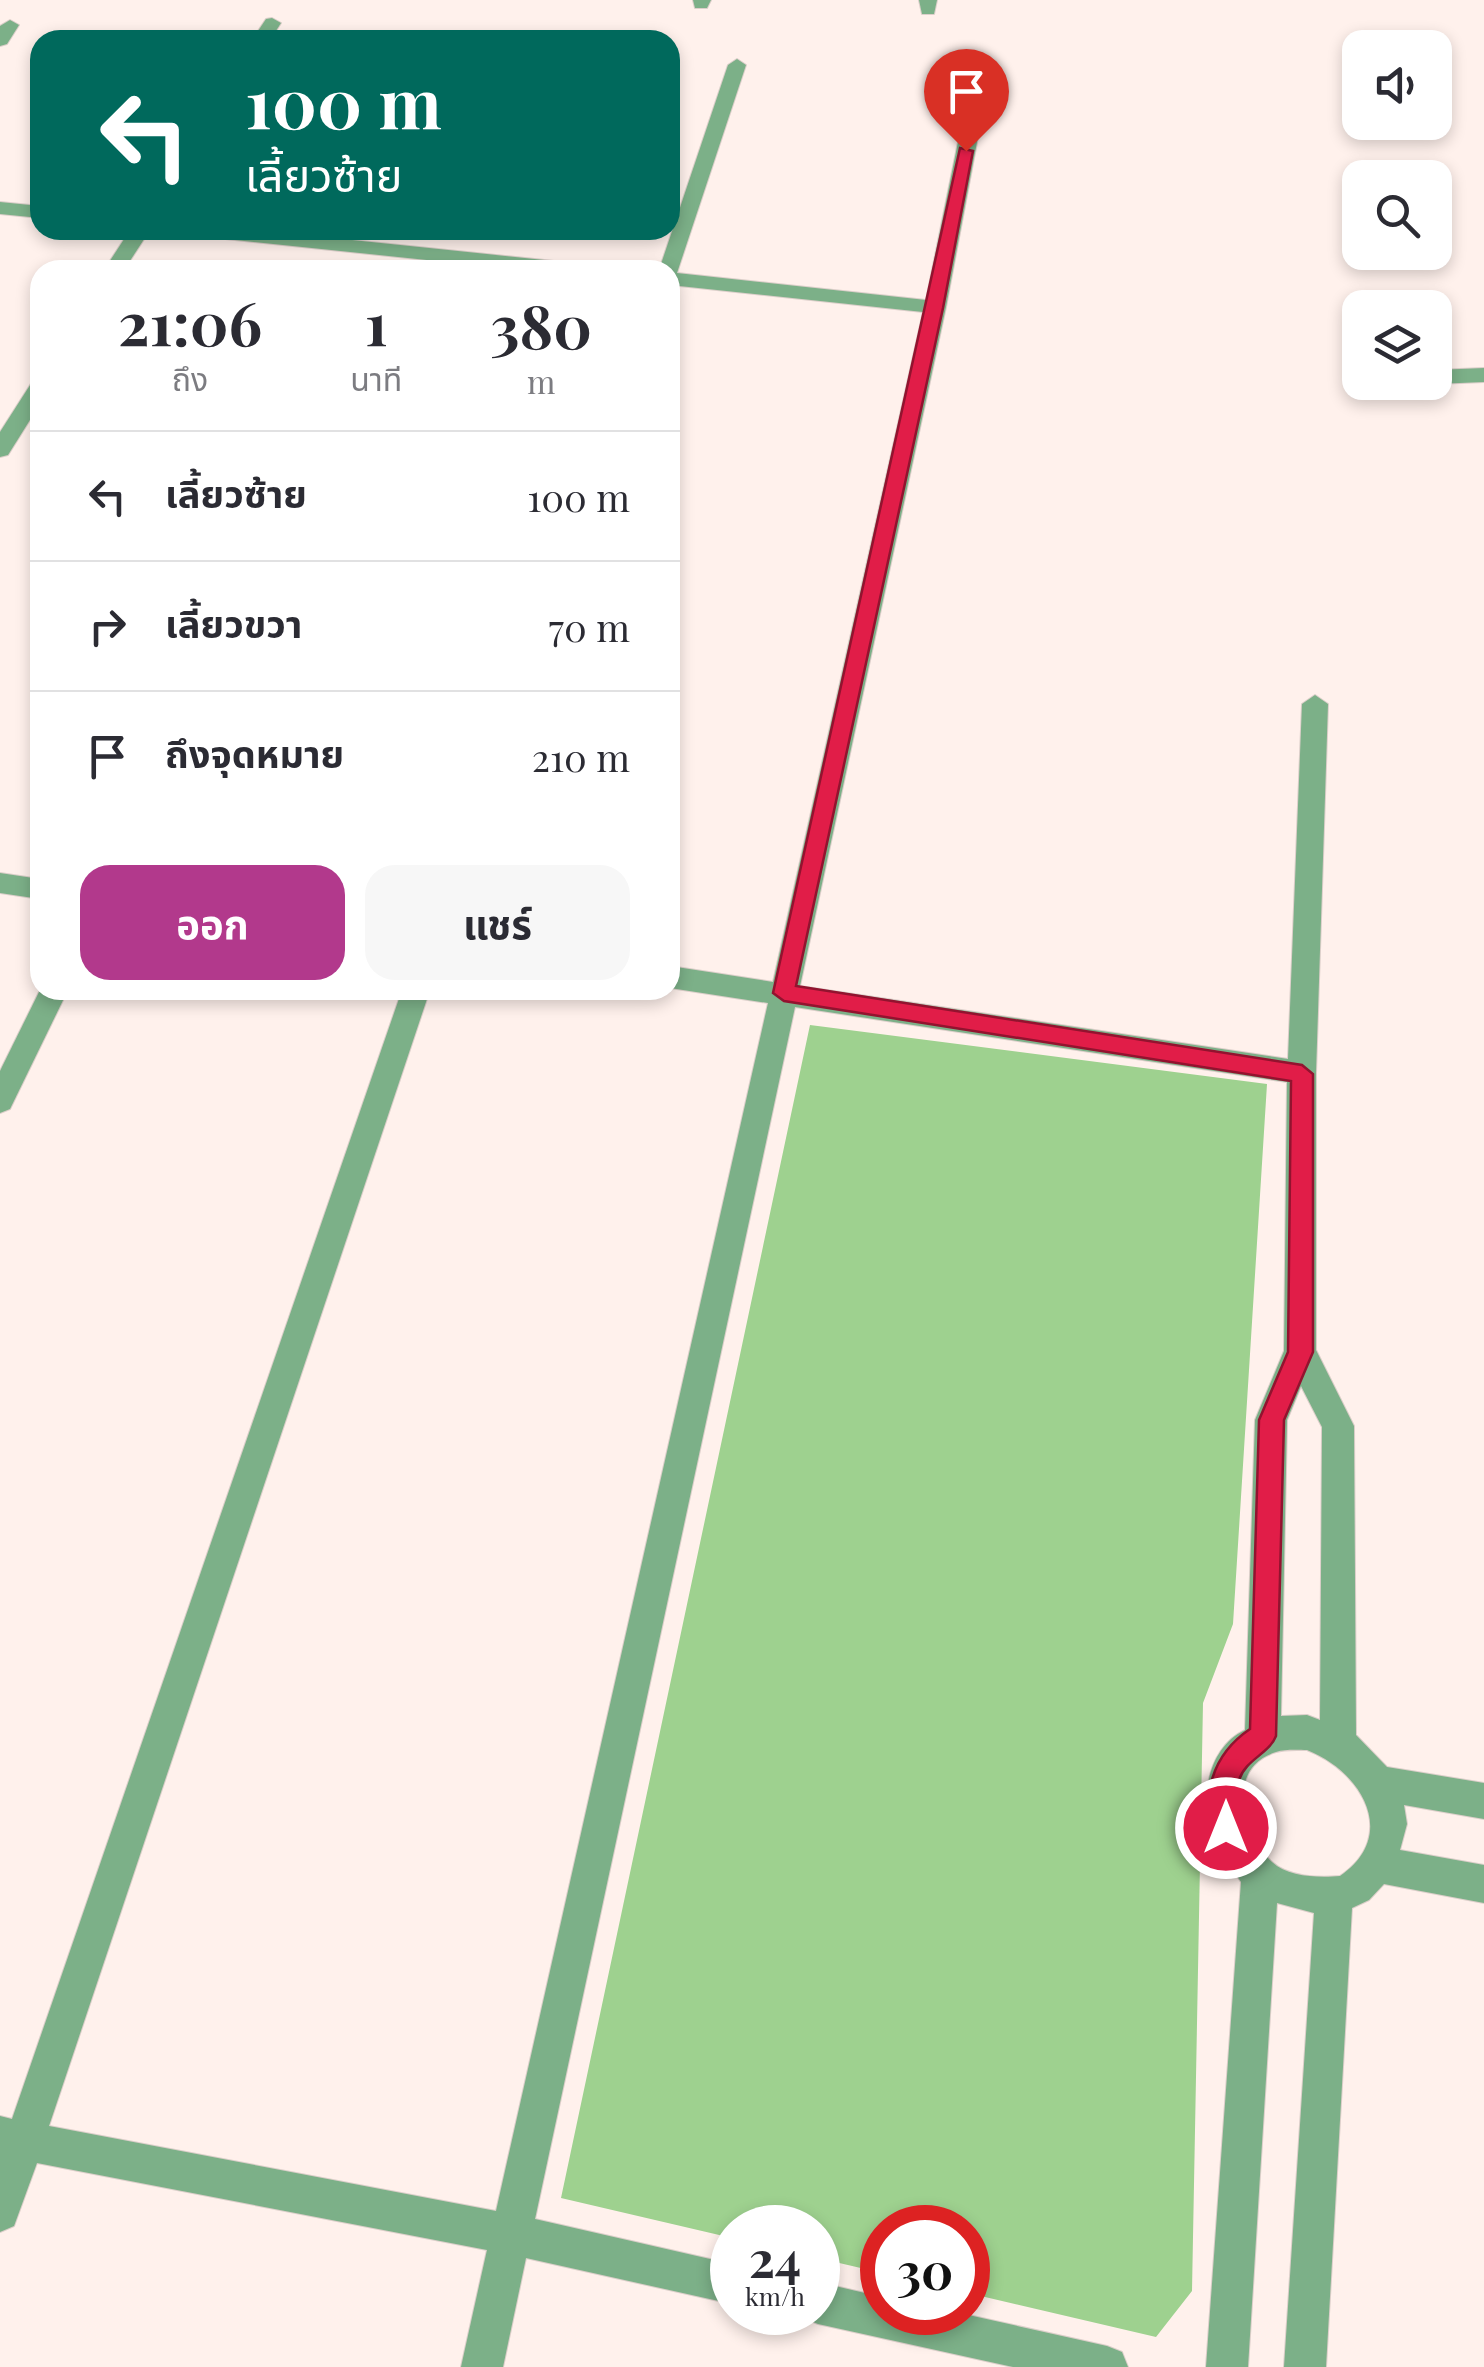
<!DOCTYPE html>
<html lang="th">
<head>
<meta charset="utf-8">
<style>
	:root { --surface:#fff; --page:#f7f7f7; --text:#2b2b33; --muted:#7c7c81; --line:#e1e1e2; --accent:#b2398c }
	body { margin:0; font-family:"Playfair Display","Noto Sans Thai",serif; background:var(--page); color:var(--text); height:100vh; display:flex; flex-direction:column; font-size:38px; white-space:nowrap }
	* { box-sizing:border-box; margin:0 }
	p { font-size:32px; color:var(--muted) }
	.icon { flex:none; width:55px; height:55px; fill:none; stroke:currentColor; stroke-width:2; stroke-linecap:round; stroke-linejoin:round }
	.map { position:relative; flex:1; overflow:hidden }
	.drawer { position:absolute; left:30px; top:260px; width:650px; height:740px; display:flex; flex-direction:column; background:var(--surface); border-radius:30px; box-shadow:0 5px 15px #0003 }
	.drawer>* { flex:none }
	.top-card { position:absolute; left:30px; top:30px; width:650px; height:210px; border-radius:30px; box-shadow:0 5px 15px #0003; background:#00695c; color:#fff; overflow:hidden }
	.tools { position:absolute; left:1342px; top:30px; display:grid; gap:20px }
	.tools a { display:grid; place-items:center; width:110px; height:110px; border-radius:20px; background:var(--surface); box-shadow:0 5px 15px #0003; font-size:50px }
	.speed { position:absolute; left:710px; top:2205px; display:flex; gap:20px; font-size:50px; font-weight:700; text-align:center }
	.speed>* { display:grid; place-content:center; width:130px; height:130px; border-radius:50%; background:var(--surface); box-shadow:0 5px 15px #0003; line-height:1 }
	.speed small { font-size:25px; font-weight:400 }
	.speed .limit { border:15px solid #d22; background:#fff; color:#111 }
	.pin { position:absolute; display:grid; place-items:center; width:85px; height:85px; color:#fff; margin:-102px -42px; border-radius:50% 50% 50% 0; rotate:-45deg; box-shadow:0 0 10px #0007 }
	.pin .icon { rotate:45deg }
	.me { position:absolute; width:110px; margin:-55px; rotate:0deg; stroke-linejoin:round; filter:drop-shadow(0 0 8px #0008) }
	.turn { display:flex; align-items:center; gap:35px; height:210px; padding:0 50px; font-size:45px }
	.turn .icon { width:130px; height:130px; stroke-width:2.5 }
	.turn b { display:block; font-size:70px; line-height:85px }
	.eta { display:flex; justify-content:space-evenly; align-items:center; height:170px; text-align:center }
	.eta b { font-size:60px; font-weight:700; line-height:70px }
	.action { display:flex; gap:20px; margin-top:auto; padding:20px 50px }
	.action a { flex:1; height:115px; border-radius:30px; background:var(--accent); color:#fff; font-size:40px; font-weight:700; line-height:115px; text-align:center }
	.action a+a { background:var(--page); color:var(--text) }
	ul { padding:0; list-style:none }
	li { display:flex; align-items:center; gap:30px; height:130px; padding:0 50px; border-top:2px solid var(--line) }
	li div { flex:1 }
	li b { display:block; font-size:38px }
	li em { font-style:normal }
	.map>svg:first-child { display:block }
	.green { fill:#9ed18f }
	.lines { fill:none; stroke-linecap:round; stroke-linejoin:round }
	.street-casing { stroke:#dccfca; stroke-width:2 }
	.street { fill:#7cb088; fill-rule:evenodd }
	.route { fill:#e11d48; stroke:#92132f; stroke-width:2.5 }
</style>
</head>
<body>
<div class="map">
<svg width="1484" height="2367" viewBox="0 0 1484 2367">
	<rect width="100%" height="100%" fill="#fff1ec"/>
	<polygon class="green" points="810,1025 1267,1084 1233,1624 1203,1703 1192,2291 1156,2337 968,2293 968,2228 882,2228 882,2273 818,2258 818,2228 732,2228 732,2238 561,2198"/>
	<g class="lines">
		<defs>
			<g id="street">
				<polygon points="693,0 711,0 707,8 695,8"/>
				<polygon points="919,0 937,0 934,14 922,14"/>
				<polygon points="272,18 281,23 270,40 252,40 266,19"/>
				<polygon points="10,20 19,25 7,44 0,46 0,26"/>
				<polygon points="502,33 511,39 492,40"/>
				<path d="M737,59L746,65L677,273L926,300L972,73L981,67L990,73L946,307L800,986L1288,1059L1302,704L1315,695L1328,704L1316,1073V1350L1354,1426L1356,1735L1387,1767L1484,1783V1819L1404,1805L1407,1824L1400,1850L1484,1865V1903L1384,1884L1369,1900L1352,1908L1326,2367H1284L1314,1913L1277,1903L1248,2367H1206L1241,1882C1234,1871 1225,1860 1218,1849C1198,1811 1203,1750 1245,1730L1255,1420L1284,1351L1287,1082L795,1007L535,2219L732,2264V2304L526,2258L503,2367H461L487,2250L37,2163L14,2226L0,2232V2116L12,2119L402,990H430L49,2126L496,2211L768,1003L670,988V966L773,982L923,312L670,285V270H659L728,65ZM1301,1386L1322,1427L1320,1720L1307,1715L1281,1716L1287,1420ZM1307,1750C1361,1771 1400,1835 1340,1876C1319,1878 1288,1877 1272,1862C1242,1834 1224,1768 1276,1752C1285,1749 1298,1750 1307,1750Z"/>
				<polygon points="0,202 40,206 40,218 0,214"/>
				<polygon points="130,230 150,230 124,270 104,270"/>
				<polygon points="187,230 256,230 583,264 593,270 523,270 197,236"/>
				<polygon points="1484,368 1484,382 1435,384 1431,382 1435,382 1435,370"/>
				<polygon points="40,380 40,404 8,455 0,457 0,432 32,382"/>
				<polygon points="0,873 40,879 40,899 0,893"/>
				<polygon points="40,990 68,990 10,1109 0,1113 0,1071"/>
				<polygon points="818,2282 882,2297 882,2312 955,2312 1107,2346 1122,2352 1128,2367 1013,2367 818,2324 803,2318 801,2312 818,2312"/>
			</g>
		</defs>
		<use href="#street" class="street-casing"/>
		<use href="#street" class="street"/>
	</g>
	<path class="route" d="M960,148L973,151L943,308L796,986L1302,1065L1313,1074V1352L1284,1420L1276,1736C1269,1754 1246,1759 1239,1780C1232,1800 1243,1819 1236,1838L1226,1842L1216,1838C1199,1796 1213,1754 1250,1729L1259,1420L1288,1352L1291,1081L784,1001L773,993Z"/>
</svg>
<div class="tools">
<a><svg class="icon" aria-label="sound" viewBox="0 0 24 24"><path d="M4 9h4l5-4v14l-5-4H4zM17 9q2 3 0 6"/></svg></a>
<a><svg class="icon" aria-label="search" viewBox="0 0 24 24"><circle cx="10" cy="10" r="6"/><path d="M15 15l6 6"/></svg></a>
<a><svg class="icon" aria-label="layers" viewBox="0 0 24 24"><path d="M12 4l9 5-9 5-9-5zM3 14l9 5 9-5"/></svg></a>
</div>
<div class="speed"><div>24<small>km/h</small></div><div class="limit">30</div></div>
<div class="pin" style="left:966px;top:151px;background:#d93025"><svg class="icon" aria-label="arrive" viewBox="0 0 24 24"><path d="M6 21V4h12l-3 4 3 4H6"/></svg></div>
<svg class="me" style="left:1226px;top:1828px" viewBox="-20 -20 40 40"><circle r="17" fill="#e11d48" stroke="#fff" stroke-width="3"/><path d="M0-11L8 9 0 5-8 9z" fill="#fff"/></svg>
<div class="top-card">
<div class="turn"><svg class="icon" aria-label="left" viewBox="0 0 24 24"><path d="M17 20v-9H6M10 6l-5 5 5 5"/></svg><div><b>100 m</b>เลี้ยวซ้าย</div></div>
</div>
<section class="drawer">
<div class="eta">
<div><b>21:06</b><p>ถึง</p></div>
<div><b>1</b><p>นาที</p></div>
<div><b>380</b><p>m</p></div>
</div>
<ul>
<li><svg class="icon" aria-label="left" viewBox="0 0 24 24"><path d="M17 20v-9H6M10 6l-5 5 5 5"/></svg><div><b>เลี้ยวซ้าย</b></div><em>100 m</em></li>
<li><svg class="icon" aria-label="right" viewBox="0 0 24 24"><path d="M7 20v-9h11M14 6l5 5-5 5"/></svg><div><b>เลี้ยวขวา</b></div><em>70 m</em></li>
<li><svg class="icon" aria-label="arrive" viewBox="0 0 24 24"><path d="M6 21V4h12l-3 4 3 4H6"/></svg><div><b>ถึงจุดหมาย</b></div><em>210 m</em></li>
</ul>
<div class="action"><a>ออก</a><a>แชร์</a></div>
</section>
</div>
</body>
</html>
